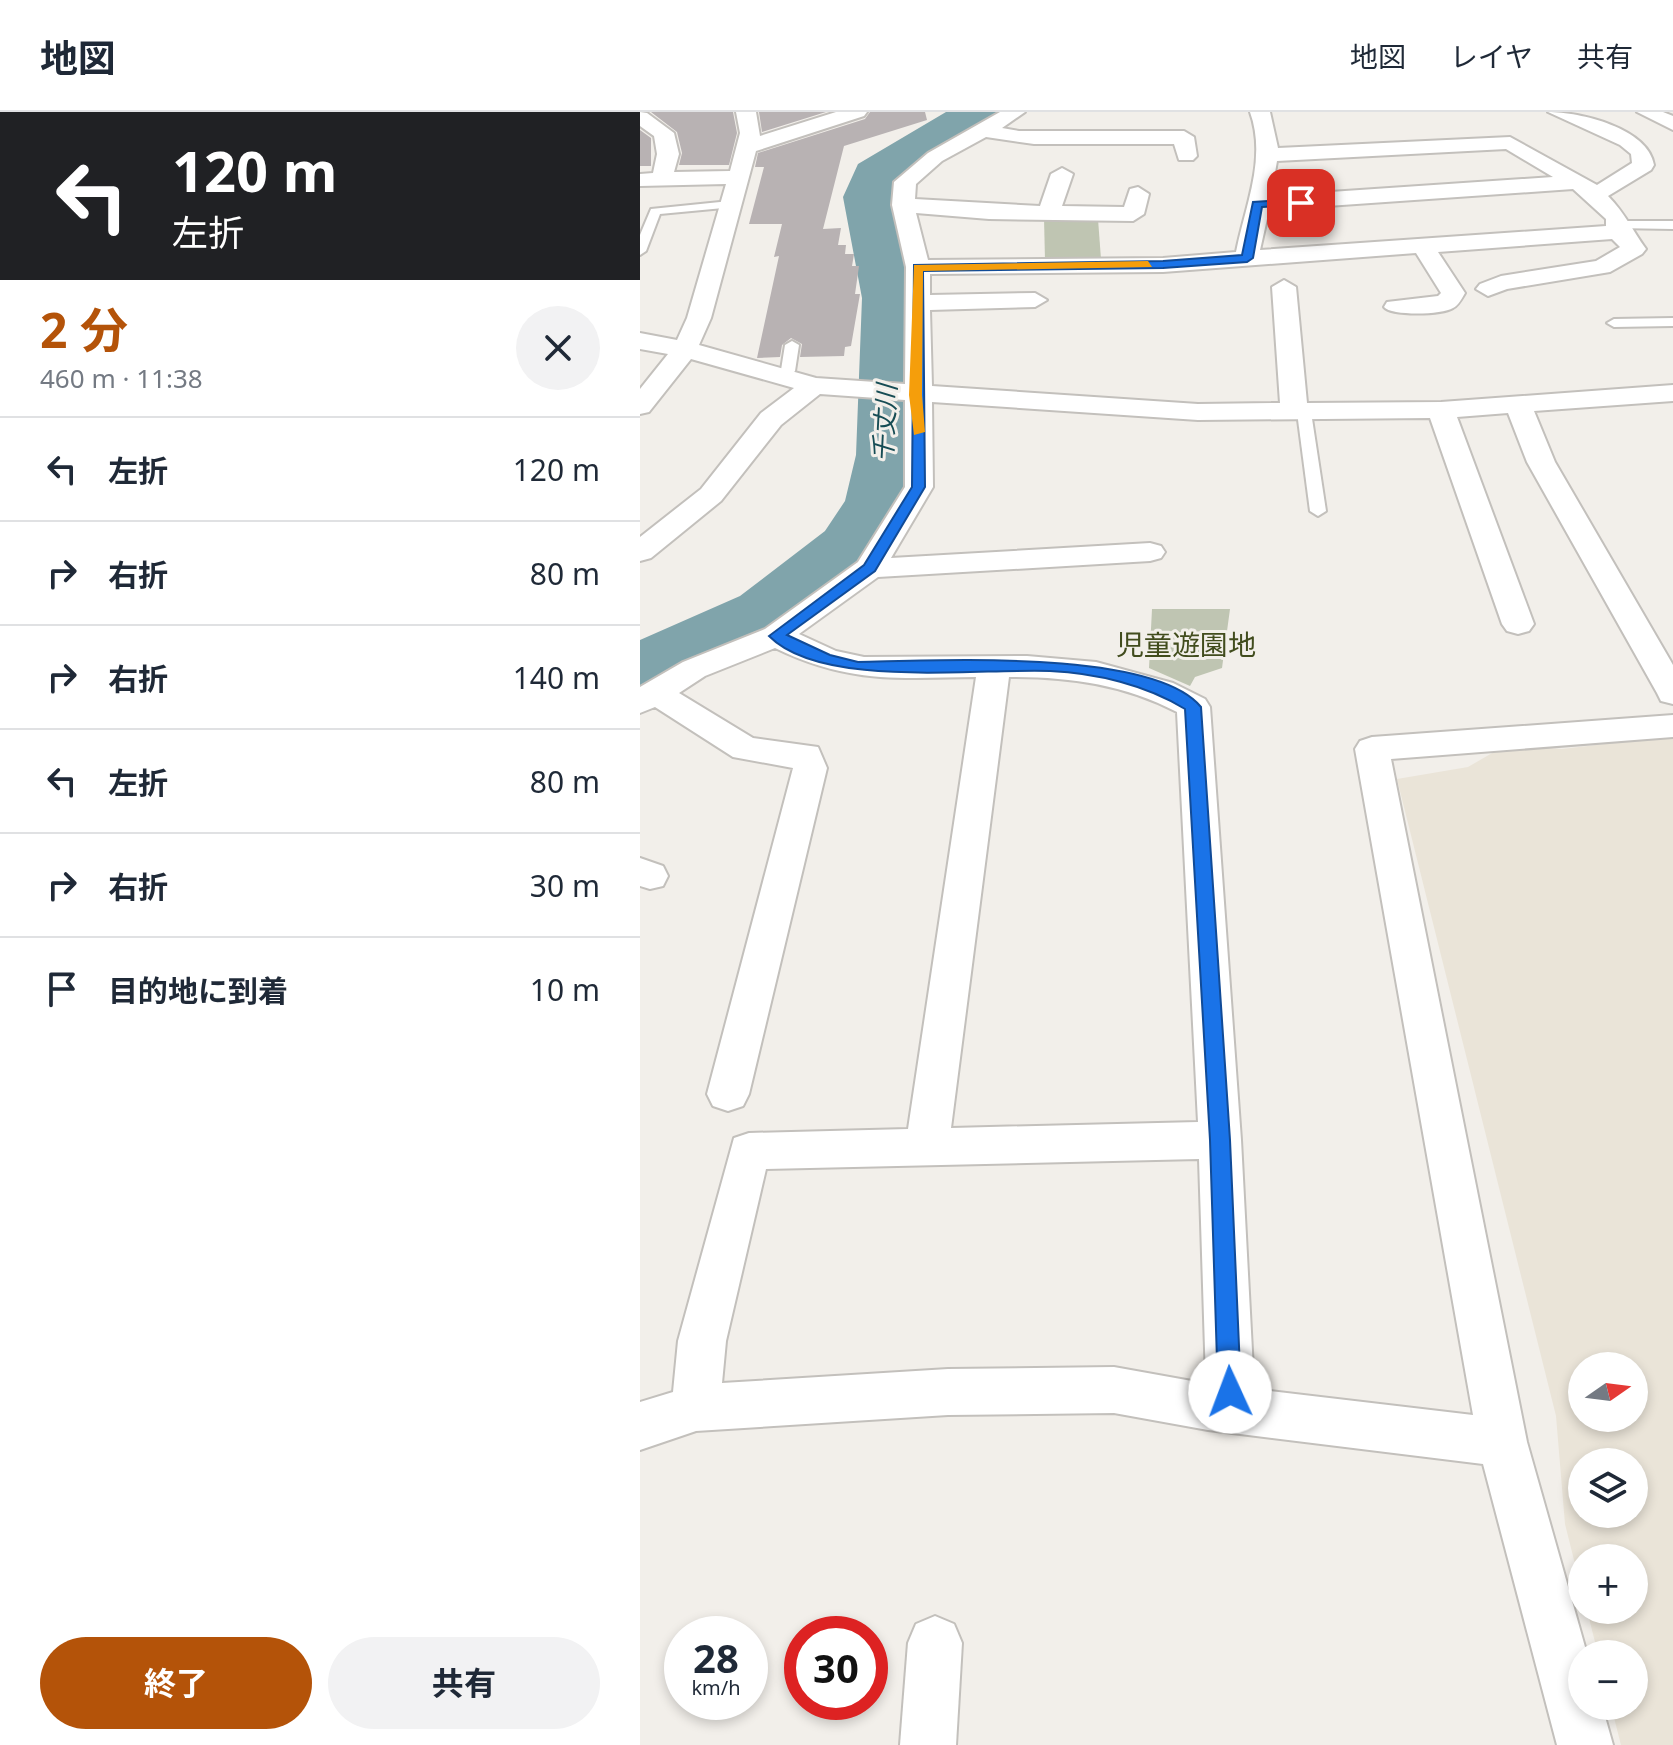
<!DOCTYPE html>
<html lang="ja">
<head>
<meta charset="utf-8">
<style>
	:root { --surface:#fff; --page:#f2f2f3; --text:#1f2937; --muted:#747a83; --line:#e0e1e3; --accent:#b45309 }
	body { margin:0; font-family:"Noto Sans","Noto Sans JP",sans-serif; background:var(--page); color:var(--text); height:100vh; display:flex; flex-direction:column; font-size:30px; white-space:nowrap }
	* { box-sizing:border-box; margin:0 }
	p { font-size:26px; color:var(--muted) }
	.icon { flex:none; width:44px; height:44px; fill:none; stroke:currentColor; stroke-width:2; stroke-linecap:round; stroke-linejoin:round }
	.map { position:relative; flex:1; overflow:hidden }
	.panel { display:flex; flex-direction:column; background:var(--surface); width:640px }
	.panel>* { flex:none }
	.hud { background:#202124; color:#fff; overflow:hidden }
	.needle { width:52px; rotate:76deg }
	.tools { position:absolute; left:928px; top:1240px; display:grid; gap:16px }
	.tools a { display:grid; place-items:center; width:80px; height:80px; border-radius:50%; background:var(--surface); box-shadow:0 4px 12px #0003; font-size:40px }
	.speed { position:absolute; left:24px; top:1504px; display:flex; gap:16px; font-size:40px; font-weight:700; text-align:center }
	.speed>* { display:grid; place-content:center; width:104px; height:104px; border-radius:50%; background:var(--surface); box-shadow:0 4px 12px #0003; line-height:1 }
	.speed small { font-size:20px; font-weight:400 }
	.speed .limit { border:12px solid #d22; background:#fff; color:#111 }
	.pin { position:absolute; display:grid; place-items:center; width:68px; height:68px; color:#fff; margin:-34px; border-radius:16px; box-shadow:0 4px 12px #0006 }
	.me { position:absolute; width:88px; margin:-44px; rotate:358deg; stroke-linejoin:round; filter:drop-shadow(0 0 6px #0008) }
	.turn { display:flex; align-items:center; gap:28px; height:168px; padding:0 40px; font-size:36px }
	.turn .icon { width:104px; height:104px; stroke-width:2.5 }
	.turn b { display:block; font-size:56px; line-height:68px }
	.round { display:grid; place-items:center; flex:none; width:84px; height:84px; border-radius:42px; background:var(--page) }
	.summary { display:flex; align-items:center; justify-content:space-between; height:136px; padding:0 40px }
	h1 { font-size:48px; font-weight:700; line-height:60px; color:var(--accent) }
	.button { display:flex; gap:16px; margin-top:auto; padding:16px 40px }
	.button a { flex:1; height:92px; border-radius:48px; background:var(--accent); color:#fff; font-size:32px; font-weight:700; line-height:92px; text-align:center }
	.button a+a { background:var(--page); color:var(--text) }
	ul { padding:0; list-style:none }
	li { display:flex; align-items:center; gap:24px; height:104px; padding:0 40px; border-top:2px solid var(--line) }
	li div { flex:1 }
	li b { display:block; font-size:30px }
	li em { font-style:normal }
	header { display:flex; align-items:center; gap:48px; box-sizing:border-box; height:112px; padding:0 40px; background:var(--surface); border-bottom:2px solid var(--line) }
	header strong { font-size:38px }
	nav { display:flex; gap:44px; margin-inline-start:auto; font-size:28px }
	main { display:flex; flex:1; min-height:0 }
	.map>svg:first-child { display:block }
	.built { fill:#eae4d8; fill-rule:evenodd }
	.green { fill:#bfc5b2 }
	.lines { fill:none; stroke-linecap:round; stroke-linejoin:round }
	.river { fill:#80a4ab; fill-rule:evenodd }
	.building { fill:#b8b2b3 }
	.lane-casing { stroke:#c3c0bc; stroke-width:4 }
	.street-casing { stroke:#c3c0bc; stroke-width:4 }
	.lane { fill:#fff; fill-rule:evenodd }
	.street { fill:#fff; fill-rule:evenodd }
	.route { fill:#1a73e8; stroke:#114b97; stroke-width:2 }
	.slow { fill:#f59e0b }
	.labels { text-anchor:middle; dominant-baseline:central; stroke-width:6; stroke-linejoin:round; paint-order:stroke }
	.far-water-label { font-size:26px; font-style:italic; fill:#164c54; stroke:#f2efea }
	.park-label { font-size:28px; fill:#414c1d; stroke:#f2efea }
</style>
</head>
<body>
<header>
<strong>地図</strong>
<nav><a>地図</a><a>レイヤ</a><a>共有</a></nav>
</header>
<main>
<section class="panel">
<div class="hud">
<div class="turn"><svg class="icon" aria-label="left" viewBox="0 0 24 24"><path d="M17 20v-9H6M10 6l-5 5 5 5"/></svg><div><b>120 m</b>左折</div></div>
</div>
<div class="summary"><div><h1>2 分</h1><p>460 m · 11:38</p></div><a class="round"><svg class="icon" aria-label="close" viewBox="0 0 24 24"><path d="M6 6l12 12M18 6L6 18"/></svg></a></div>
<ul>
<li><svg class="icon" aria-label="left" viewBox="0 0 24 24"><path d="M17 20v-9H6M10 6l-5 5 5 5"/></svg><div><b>左折</b></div><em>120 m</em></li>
<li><svg class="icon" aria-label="right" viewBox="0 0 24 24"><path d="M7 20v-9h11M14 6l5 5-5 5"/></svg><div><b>右折</b></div><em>80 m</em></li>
<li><svg class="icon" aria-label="right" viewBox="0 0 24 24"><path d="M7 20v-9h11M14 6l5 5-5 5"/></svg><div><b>右折</b></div><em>140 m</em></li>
<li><svg class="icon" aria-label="left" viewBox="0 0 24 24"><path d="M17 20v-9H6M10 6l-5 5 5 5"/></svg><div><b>左折</b></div><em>80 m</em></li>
<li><svg class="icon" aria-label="right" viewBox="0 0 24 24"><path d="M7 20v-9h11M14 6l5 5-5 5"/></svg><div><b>右折</b></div><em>30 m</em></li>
<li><svg class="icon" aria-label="arrive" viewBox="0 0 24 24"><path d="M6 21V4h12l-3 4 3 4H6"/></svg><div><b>目的地に到着</b></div><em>10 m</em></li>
</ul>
<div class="button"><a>終了</a><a>共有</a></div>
</section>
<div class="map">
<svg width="1033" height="1633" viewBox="0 0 1033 1633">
	<rect width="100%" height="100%" fill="#f2efea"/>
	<path class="built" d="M1033,624V1633H981L971,1594H994V1542H958L947,1498H994V1446H942V1480L925,1412L916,1304L757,667L828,655L866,633L922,637ZM942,1254H994V1306H942ZM942,1350H994V1402H942Z"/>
	<g class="green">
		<polygon points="404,106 458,107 461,147 405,148"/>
		<polygon points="512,497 590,497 582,556 555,565 550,574 509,556"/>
	</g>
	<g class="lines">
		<polygon class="river" points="306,0 360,0 353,9 260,64 251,85 274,186 276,343 267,389 231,446 148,514 25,570 0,576 0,528 100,484 185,419 205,389 216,343 222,186 203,85 218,52"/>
	</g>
	<g class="building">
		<polygon points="11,0 93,0 97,21 89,53 39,53 42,41 37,20"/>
		<polygon points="119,0 186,0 122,20"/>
		<polygon points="230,0 285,0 287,8 204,34 183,117 201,116 198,133 206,133 205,142 214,142 212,154 219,154 215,182 220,182 211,234 205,235 204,244 160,245 162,232 151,226 142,233 140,245 117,246 139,144 134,145 142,112 109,112 124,55 115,55 118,41 225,7"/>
		<polygon points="0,18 11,26 11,54 0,54"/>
	</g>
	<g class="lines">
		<defs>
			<g id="lane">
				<polygon points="90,89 94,91 94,95 20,102 6,139 0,143 0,123 11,97"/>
				<polygon points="978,109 1033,109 1033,117 974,116 974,110"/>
				<polygon points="1033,206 1033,214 974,215 967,211 974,207"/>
				<polygon points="152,229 159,233 155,259 146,268 136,268 134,265 141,258 145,233"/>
				<polygon points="664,296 671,300 686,399 678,404 670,399 657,300"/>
			</g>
			<g id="street">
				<path d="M0,0L7,1L34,21L39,42L34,60L90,59L100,21L96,0H116L120,24L196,0H227L224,4L116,39L71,206L59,233L176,266L265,272L266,155L252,93L254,70L288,41L360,0H385L362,16L379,19H544L554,25L557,44L553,48H539L534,32H394L346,25L302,49L276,72L275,87L400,94L411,62L422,56L433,62L422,94L484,95L490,77L498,75L509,82L504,102L493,109L349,107L276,101L288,148L523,146L596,140C605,94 627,47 610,0H630L638,36L870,25L957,73L992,51L991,42L980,33L908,0C940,0 1008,16 1014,53L1011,58L968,84C985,101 992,118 1006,137L1002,142L970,160L867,177L848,184L836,177L840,172L861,164L956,149L980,135L972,127L798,140L825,181C822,186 818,194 813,196C802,203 751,204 744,195L747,190L798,184L801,181L776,141L523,160L290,162V183L395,181L407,188L395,195L290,198L292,274L558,292L640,291L632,175L644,168L656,175L667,291L801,290L1033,273V289L894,299L915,350L1033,553V592L1021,589L1017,581L887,350L868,301L817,305L894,512L889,519L878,522L867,519L862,512L790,306L558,308L292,290L293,375L251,446L510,431L521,434L525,440L521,446L510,449L238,465L159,522L196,539L224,545L387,544L456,550L533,571L565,587L570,595L601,1028L614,1277L833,1303L715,637L720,629L732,625L1033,603V625L751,647L887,1330L947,1542H942V1594H962L973,1633H917L843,1352L568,1318L474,1301L308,1303L56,1319L0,1338V1290L33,1280L38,1229L94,1026L109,1021L268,1017L336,565C258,566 209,572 135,536L65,564L39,581L113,626L178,635L187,656L109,982L103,994L88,999L73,994L67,982L153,656L93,645L15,595L0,601V575L43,550L125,517L218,450L265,375V288L180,282L141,313L81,389L11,446L0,449V425L61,377L121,301L154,276L51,247L9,300L0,302V277L28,242L0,237V221L37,228L47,206L86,72L0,74V62L13,61L17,42L14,24L0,14ZM866,37L913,65L631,84L637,49ZM933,77L966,107V114L620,138L629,98ZM369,565C429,565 483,572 537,600L558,1010L311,1016ZM559,1047L566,1269L563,1271L474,1255L308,1257L82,1271L86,1229L126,1057Z"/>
				<polygon points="997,0 1023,0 1033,4 1033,18"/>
				<polygon points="0,746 23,754 28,764 23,774 10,777 0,774"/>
				<polygon points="295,1504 314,1512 322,1531 316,1633 260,1633 268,1531 276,1512"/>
			</g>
		</defs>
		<use href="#lane" class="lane-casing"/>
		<use href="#street" class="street-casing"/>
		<use href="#lane" class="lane"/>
		<use href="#street" class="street"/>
	</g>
	<path class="route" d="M661,87L665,93L622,95L613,146L607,150L523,156L283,159L285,375L235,459L147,523L190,543L218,550C292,549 512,536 561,595L590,1028L601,1280L598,1288L590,1291L581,1288L578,1280L570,1028L545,597C506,573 456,561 410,559C338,556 181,577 129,524L224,453L272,375L274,153L523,149L602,143L613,90Z"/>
	<polygon class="slow" points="508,149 512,155 283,159 282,283 285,320 274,323 269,283 274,153"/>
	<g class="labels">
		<g class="far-water-label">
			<text transform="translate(244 311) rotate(-87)">千丈川</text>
		</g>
		<g class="park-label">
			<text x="546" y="532">児童遊園地</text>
		</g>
	</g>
</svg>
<div class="tools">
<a><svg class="needle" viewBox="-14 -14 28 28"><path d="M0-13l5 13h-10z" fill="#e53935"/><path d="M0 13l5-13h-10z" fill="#747a83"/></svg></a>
<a><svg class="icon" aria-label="layers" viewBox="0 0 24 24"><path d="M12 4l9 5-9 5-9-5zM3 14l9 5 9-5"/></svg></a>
<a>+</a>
<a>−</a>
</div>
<div class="speed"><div>28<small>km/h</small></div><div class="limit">30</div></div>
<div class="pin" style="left:661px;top:91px;background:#d93025"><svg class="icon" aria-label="arrive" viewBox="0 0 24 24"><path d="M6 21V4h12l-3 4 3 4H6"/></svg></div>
<svg class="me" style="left:590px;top:1280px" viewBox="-20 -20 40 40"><circle r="19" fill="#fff"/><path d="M0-13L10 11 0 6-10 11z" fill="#1a73e8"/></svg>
</div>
</main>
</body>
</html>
